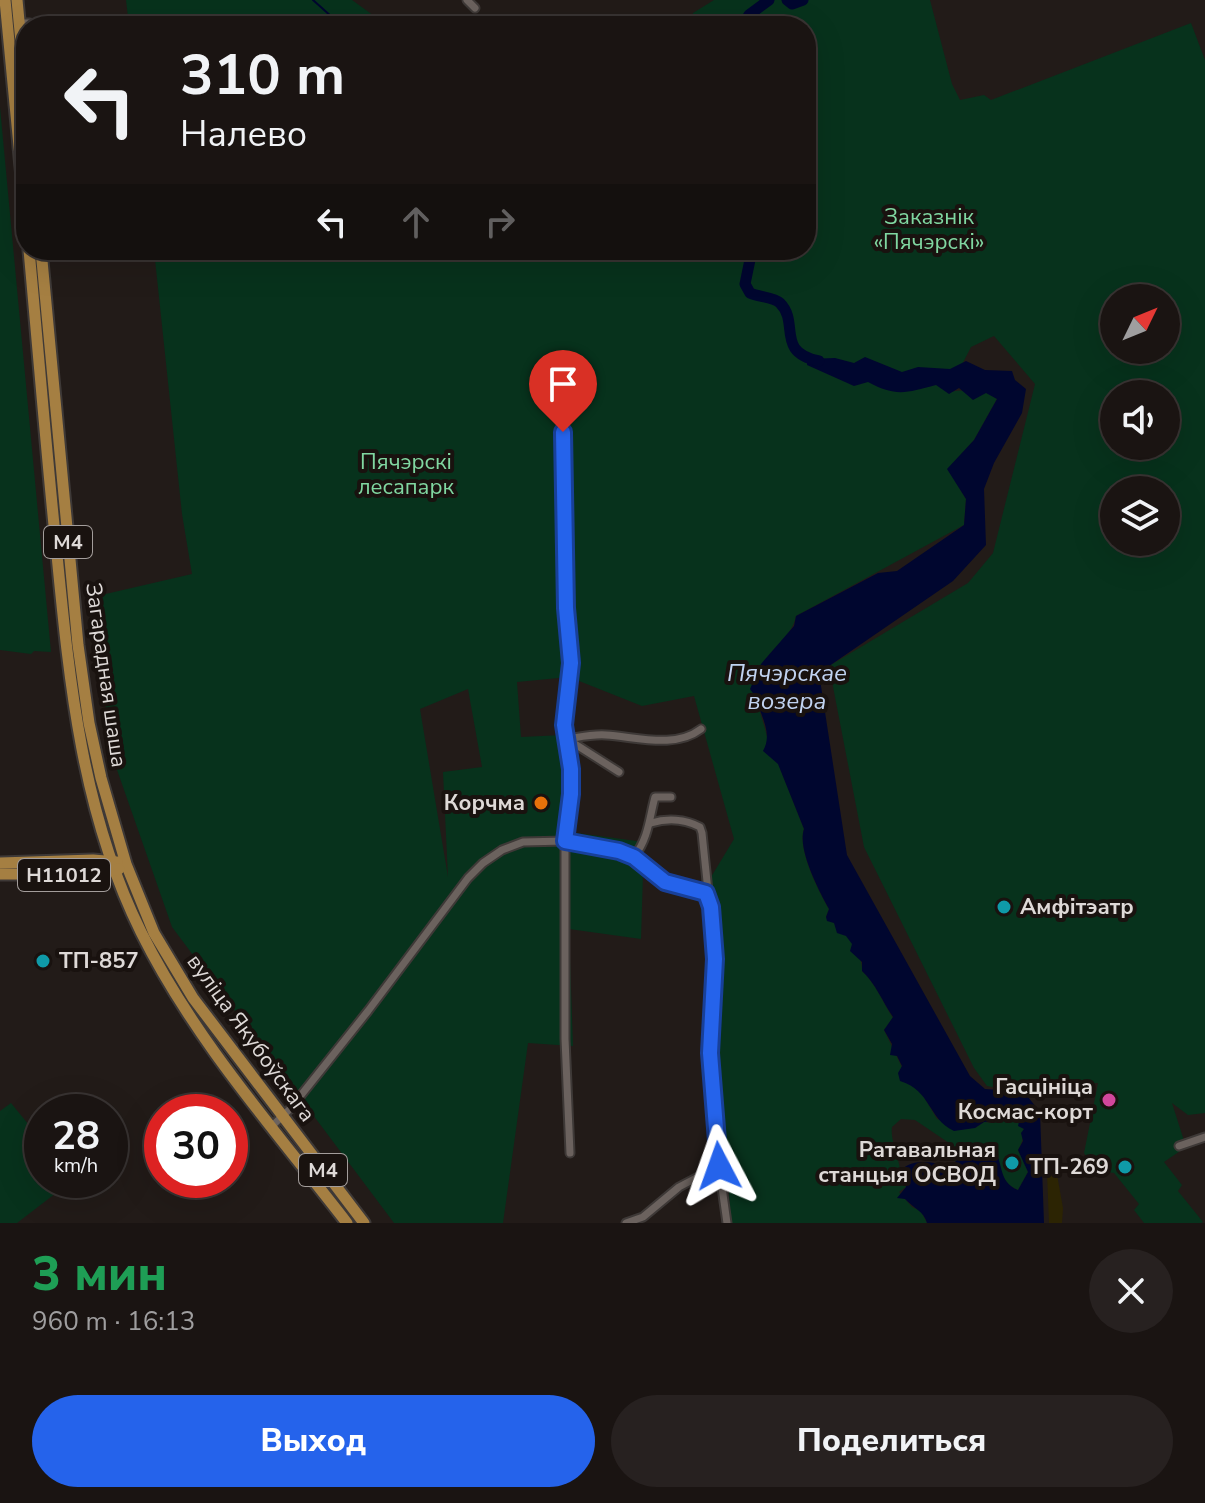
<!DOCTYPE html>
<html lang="ru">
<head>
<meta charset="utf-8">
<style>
	:root { --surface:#1a1412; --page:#272120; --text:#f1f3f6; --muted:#9f9e9f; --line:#383332; --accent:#2563eb }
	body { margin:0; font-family:"Nunito Sans",sans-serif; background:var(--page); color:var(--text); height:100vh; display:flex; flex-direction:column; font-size:30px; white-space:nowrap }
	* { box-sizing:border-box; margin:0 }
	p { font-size:26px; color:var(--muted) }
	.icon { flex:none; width:44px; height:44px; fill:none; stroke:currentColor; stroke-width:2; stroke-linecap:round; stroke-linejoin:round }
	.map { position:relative; height:1223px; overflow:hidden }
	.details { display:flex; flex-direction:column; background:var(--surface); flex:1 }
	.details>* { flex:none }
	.guide { position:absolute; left:16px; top:16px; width:800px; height:244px; border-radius:32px; box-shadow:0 8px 32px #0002,0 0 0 2px var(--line); background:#1a1412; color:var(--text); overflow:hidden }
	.needle { width:52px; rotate:47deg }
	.buttons { position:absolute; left:1100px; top:284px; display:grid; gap:16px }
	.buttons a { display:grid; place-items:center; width:80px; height:80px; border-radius:50%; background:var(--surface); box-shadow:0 8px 32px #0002,0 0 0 2px var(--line); font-size:40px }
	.speed { position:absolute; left:24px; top:1094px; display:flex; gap:16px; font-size:40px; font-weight:700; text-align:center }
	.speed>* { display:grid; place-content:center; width:104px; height:104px; border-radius:50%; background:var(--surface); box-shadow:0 8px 32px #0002,0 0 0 2px var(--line); line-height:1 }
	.speed small { font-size:20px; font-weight:400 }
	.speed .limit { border:12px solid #d22; background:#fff; color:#111 }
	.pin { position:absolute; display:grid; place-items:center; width:68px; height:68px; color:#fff; margin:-82px -34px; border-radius:50% 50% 50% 0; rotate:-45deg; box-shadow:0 0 8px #0007 }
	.pin .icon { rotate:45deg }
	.me { position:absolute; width:88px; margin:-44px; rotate:356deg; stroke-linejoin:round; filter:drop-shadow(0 0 6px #0008) }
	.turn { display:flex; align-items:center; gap:28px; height:168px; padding:0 32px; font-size:36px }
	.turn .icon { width:104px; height:104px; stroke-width:2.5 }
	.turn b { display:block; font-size:56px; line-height:68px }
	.lanes { display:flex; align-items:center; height:76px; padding:0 32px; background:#0003; justify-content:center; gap:40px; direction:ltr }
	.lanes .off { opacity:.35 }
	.round { display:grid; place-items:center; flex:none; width:84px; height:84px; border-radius:42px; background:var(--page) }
	.summary { display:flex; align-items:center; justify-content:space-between; height:136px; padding:0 32px }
	h1 { font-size:48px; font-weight:800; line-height:60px; color:#1e9e55 }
	.button { display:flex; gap:16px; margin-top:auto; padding:16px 32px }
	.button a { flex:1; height:92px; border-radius:48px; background:var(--accent); color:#fff; font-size:32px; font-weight:800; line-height:92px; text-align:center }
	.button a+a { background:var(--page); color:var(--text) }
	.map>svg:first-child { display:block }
	.green { fill:#07321c; fill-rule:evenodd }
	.sand { fill:#2c2403 }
	.water { fill:#00062f }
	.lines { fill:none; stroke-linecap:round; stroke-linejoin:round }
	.stream { stroke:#00062f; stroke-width:2 }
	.river { stroke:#00062f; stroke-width:11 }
	.street-casing { stroke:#3e3937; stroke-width:11 }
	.primary-casing { stroke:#3e3937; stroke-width:15 }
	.street { stroke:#6b625e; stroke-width:7 }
	.primary { stroke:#a57f42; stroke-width:11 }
	.route-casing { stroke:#184099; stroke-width:20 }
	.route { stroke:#2563eb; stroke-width:14 }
	.food-dot { fill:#e8710a; stroke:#19120f; stroke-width:3 }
	.culture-dot { fill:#0f9aa8; stroke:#19120f; stroke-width:3 }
	.hotel-dot { fill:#d1479c; stroke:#19120f; stroke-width:3 }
	.labels { text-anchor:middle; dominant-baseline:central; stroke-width:8; stroke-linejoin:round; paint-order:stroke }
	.shield { fill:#19120f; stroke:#a39d9b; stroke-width:2 }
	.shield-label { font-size:20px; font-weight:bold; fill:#ded9d7 }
	.park-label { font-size:22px; fill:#80d7a1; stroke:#19120f }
	.street-label { font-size:22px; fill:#ded9d7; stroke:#19120f }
	.poi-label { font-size:22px; font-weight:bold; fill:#ded9d7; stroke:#19120f; text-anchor:end }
	.water-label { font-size:24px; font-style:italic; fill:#c1d3f1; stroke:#19120f }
</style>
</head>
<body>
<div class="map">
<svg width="1205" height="1223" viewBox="0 0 1205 1223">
	<rect width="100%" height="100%" fill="#221b18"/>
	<g class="green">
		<polygon points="126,0 352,0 388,26 129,26"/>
		<path d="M714,0H930L952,84L960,100L984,95L991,100L1191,23L1205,60V1113L1188,1115L1172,1103L1186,1147L1164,1162L1182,1185L1178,1191L1203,1222L1201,1223H1144L1134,1210L1139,1204L1114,1173L1096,1170L1084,1153L1098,1083L1003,1089L987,1086L974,1068L864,847L829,666L968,583L993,553L1035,384L994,336L971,347L948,392C961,390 984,387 997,399L974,440L948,469L966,499L964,525L796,616C791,643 755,656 755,686C755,704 765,723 768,742L764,751L778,763L804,829C797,849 819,892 829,909L826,917C842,928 863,950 862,971C876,984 882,1001 893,1018L884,1030L910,1084L921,1092L937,1119L975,1128L984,1122L992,1123L1006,1111L1020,1117C1025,1130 1025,1138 1018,1150L1028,1172L1018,1190C1001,1183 1000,1170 998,1153L980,1151L954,1161L949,1143L915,1120L901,1119L892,1127C890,1139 898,1155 900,1169L895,1177L905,1182L906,1187L899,1192L912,1207L921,1211L927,1223H731L708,882L734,839L694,696L642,706L569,677L517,682L521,737L563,735L562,831L644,842L641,939L569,929L573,1046L528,1043L503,1223H394L172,927L109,747L97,596L192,574L182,514L154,250H806V26H689L693,13ZM1114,298H1166V350H1114ZM1114,394H1166V446H1114ZM1114,490H1166V542H1114ZM468,689L482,767L443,772L448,877L420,709Z"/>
		<polygon points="0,107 51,652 34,651 31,654 0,650"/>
		<polygon points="11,1103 42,1141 42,1180 73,1180 17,1223 0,1223 0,1111"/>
	</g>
	<polygon class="sand" points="1056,1169 1063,1208 1062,1223 1049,1223 1047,1173"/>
	<path class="water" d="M865,357L902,372L918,367L950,369L966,361L985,370L1012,371L1015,380L1026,389L1022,413L994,463L984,489L986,545L953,581L819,673L847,855L970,1076L985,1089L1024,1092L1040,1112L1044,1223H927C924,1211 913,1208 905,1199L897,1198L906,1187L905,1182L895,1177C909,1156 928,1162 950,1166L961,1157L994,1150C1004,1164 998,1182 1018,1190L1028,1172L1018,1150L1023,1141L1021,1133L1024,1129L1018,1126L1020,1117L1006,1111L1000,1120L984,1122L975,1128L954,1131C928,1119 931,1090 900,1081L898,1073L902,1066L897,1056L890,1055L892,1044L884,1030L893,1017C882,1001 876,984 862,971V962L850,951L852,944L846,936L837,933L834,923L827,921L826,917L829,909C819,891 797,849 804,829L778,764L763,751C771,737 765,724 760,710L754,707L755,696L750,689L761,664L794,626L796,616L878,573L897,571L964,525L966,499L947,469L974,440L997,399L986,393L973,400L959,388L949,394L936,385C906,393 896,397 868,382L854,386L807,365V359L835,358L854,363Z"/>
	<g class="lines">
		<polyline class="stream" points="313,0 342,26"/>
		<g class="river">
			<polyline points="787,0 792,4 803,0"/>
			<polyline points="742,26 749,15 769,0"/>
			<path d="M752,250L745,284L750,293C758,297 774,297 780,303C800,323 775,352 819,361"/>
		</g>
		<defs>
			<g id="street">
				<polyline points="467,0 475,8"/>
				<polyline points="19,23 30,23 33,26"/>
				<polyline points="559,382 566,498 566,608 571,663 564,725 571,769 571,794 565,841 565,1039 570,1153"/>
				<path d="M567,739C580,737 593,734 606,735C637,737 675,749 701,729"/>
				<polyline points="567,739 619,772"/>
				<path d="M651,823C667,818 685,819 700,827L702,833L715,959L710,1053L719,1166L727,1223"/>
				<path d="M634,857C649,837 649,819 655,797H671"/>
				<polyline points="272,1126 290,1109 368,1011 468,878 483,863 502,850 523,842 565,841 619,851 634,857 665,882 706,893"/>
				<polyline points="1179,1146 1205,1137"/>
				<polyline points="626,1223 643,1217 679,1187 719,1166"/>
			</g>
			<g id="primary">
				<polyline points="5,0 26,219"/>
				<polyline points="17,0 26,94"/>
				<path d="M29,250C38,348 46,447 56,545C69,678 81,811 141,932C194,1039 275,1130 347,1223"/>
				<polyline points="41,250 78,645 89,723 101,778 126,864 154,933 193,998 364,1223"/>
				<polyline points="0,863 93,860 117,862"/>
				<polyline points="0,874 95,874 119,869"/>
			</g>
		</defs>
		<use href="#street" class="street-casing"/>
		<use href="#primary" class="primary-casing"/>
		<use href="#street" class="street"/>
		<use href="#primary" class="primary"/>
	</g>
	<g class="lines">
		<defs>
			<polyline id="route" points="563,432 566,608 571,663 564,725 571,769 571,794 565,841 619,851 634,857 665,882 706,893 711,907 715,959 710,1053 719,1166"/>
		</defs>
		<use href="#route" class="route-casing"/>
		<use href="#route" class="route"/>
	</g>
	<circle class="food-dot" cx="541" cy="803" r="8"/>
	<g class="culture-dot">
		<circle cx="1004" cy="907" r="8"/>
		<circle cx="43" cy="961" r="8"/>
		<circle cx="1012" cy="1163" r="8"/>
		<circle cx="1125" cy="1167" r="8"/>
	</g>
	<circle class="hotel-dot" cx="1109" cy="1100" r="8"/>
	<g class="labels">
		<g class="shield">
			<rect x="44" y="526" width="48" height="32" rx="6"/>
			<rect x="18" y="859" width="92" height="32" rx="6"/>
			<rect x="299" y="1154" width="48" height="32" rx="6"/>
		</g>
		<g class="shield-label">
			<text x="68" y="542">М4</text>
			<text x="64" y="875">Н11012</text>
			<text x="323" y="1170">М4</text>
		</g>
		<g class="park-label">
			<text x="929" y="217">Заказнік<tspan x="929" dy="25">«Пячэрскі»</tspan></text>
			<text x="406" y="462">Пячэрскі<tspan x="406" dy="25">лесапарк</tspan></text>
		</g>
		<g class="street-label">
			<text transform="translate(106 675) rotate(82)">Загарадная шаша</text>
			<text transform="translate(251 1038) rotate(54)">вуліца Якубоўскага</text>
		</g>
		<g class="poi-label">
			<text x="525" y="803">Корчма</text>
			<text x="1020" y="907" text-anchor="start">Амфітэатр</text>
			<text x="59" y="961" text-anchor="start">ТП-857</text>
			<text x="1093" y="1087">Гасцініца<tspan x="1093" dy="25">Космас-корт</tspan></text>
			<text x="996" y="1150">Ратавальная<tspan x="996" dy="25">станцыя ОСВОД</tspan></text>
			<text x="1109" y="1167">ТП-269</text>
		</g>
		<g class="water-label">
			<text x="787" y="673">Пячэрскае<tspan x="787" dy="28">возера</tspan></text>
		</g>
	</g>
</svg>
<div class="buttons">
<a><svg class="needle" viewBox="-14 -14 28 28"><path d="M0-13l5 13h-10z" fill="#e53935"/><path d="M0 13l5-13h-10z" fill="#9f9e9f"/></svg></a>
<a><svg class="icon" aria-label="sound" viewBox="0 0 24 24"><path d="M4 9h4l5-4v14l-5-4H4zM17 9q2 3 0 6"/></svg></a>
<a><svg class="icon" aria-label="layers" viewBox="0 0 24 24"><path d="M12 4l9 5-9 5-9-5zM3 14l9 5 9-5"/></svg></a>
</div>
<div class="speed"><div>28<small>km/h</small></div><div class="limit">30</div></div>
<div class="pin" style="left:563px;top:432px;background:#d93025"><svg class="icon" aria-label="arrive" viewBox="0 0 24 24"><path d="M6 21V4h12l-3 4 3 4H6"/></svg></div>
<svg class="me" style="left:719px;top:1166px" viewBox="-20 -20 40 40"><path d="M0-17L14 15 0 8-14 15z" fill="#2563eb" stroke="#fff" stroke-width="4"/></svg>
<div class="guide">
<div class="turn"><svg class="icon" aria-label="left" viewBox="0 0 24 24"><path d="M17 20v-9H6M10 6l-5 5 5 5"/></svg><div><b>310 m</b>Налево</div></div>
<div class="lanes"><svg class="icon" aria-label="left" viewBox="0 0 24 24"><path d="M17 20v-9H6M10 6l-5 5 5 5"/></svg><svg class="icon off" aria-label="ahead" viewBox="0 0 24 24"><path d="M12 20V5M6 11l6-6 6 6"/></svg><svg class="icon off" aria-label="right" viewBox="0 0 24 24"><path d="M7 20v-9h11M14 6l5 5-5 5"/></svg></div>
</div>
</div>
<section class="details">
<div class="summary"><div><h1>3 мин</h1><p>960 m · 16:13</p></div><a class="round"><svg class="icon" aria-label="close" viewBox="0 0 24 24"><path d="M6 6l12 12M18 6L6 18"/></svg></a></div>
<div class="button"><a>Выход</a><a>Поделиться</a></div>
</section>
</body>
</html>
